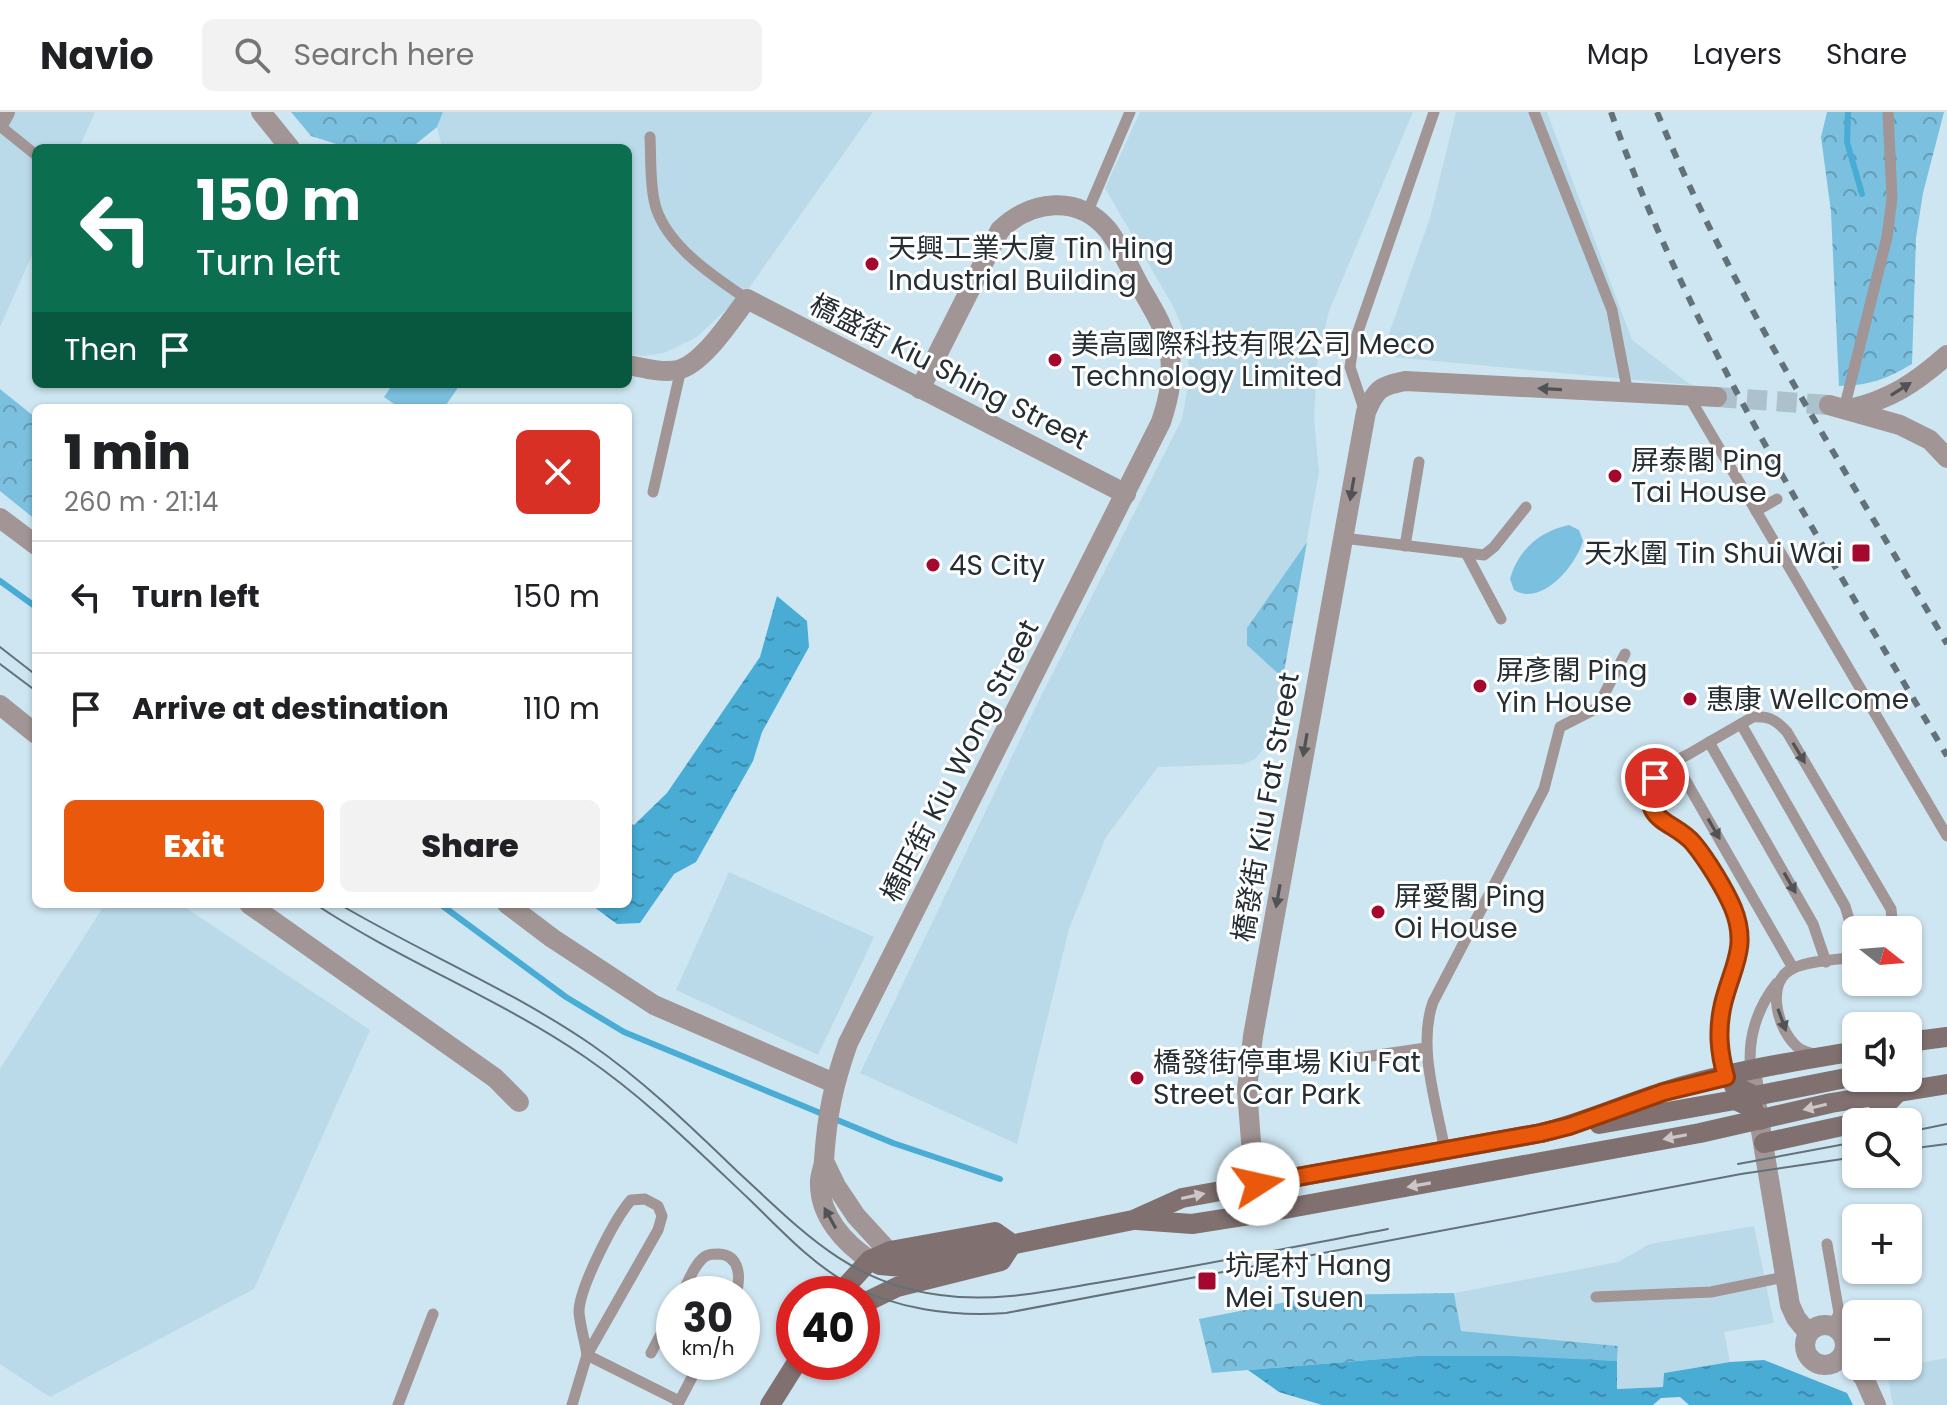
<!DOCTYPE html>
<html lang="en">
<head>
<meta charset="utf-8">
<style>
	:root { --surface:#fff; --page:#f2f2f2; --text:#202124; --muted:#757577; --line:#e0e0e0; --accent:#ea580c }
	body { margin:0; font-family:Poppins,"Noto Sans TC",sans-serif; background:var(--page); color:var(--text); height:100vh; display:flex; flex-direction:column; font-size:30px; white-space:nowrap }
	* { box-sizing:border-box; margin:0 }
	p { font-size:26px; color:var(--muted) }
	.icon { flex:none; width:44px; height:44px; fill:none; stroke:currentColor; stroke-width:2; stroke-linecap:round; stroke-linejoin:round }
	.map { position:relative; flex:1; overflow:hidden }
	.sheet { position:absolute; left:32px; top:292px; width:600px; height:504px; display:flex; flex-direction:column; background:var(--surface); border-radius:12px; box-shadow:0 2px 6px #0004 }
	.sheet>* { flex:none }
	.guide { position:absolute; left:32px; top:32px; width:600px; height:244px; border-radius:12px; box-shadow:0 2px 6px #0004; background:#0b6e4f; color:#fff; overflow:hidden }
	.needle { width:52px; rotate:107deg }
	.tools { position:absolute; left:1842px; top:804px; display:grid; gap:16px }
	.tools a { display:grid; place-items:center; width:80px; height:80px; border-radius:12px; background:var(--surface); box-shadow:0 2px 6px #0004; font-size:40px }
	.speed { position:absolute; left:656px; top:1164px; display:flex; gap:16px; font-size:40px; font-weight:700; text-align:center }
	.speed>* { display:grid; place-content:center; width:104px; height:104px; border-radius:50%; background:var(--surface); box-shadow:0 2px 6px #0004; line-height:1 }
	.speed small { font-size:20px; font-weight:400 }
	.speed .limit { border:12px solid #d22; background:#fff; color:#111 }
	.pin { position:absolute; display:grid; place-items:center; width:68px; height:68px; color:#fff; margin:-34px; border:4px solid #fff; border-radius:50%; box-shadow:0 2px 8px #0007 }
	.me { position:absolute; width:88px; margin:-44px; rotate:80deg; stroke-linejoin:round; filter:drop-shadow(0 0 6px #0008) }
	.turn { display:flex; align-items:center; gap:28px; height:168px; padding:0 32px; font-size:36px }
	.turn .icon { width:104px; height:104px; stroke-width:2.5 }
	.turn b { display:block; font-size:56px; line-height:68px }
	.then { display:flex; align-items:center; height:76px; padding:0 32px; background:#0003; gap:16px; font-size:30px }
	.round { display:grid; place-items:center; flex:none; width:84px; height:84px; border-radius:12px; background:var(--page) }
	.overview { display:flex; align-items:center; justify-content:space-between; height:136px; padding:0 32px }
	h1 { font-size:48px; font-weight:800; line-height:60px }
	.primary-button { display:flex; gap:16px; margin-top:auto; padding:16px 32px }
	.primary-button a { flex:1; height:92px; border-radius:12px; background:var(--accent); color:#fff; font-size:32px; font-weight:800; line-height:92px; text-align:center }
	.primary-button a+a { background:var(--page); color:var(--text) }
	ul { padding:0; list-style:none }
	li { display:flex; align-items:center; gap:24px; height:112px; padding:0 32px; border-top:2px solid var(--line) }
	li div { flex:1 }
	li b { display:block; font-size:30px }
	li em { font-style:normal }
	header { display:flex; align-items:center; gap:48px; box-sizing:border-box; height:112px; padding:0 40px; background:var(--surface); border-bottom:2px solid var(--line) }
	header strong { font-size:38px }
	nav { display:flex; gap:44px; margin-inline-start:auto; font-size:28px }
	.search { width:560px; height:72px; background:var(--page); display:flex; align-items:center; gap:20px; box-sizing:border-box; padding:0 28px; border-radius:12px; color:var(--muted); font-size:30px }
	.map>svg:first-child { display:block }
	.built { fill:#bbdae9 }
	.green { fill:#7bc0df }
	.forest { fill:url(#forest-crowns) }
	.water { fill:url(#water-ripples) }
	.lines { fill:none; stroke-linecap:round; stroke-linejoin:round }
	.stream { stroke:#48acd5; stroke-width:6 }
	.street-tunnel { stroke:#acc1cc; stroke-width:20; stroke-dasharray:20 10; stroke-linecap:butt }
	.lane { stroke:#a19595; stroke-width:11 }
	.street { stroke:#a19595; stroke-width:20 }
	.secondary { stroke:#817070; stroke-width:20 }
	.tram { stroke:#637179; stroke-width:2 }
	.rail { stroke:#637179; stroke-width:6; stroke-dasharray:10 10; stroke-linecap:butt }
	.oneway { fill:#505255 }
	.oneway2 { fill:#cdc6c6 }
	.route-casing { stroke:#983908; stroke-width:20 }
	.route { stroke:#ea580c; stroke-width:14 }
	.poi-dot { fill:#a5082e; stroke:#fff; stroke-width:3 }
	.labels { text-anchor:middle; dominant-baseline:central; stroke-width:6; stroke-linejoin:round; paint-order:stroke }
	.poi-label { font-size:28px; fill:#252e33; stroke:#fff; text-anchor:start }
	.street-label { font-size:28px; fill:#252e33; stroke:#fff }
</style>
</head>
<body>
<header>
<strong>Navio</strong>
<div class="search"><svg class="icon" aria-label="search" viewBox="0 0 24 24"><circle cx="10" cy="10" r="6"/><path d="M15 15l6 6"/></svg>Search here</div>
<nav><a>Map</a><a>Layers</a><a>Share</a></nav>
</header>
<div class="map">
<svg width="1947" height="1293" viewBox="0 0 1947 1293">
	<defs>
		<pattern id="forest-crowns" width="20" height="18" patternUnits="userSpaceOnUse" patternTransform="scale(2)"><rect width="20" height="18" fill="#7bc0df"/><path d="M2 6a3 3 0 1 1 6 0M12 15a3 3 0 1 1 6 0" fill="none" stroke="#659cb5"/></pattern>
		<pattern id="water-ripples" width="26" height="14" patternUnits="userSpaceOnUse" patternTransform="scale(2)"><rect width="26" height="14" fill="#48acd5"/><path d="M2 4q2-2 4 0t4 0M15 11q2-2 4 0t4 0" fill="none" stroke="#3c8cad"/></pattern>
	</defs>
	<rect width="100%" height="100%" fill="#cee6f2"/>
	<g class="built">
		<polygon points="0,0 95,0 79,36 36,36 36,134 0,215"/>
		<polygon points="443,0 873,0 749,176 697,225 664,241 645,244 628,243 628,36 442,36 437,15"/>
		<polygon points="1140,0 1413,0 1329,199 1317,252 1314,306 1319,360 1271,628 1255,647 1243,652 1158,655 1106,725 1069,817 1017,1032 860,961 1037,592 1182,307 1190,262 1183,218 1174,196 1105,76"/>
		<polygon points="1456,0 1547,0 1632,228 1691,273 1381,244 1430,106"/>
		<polygon points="729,760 874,825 818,943 676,878"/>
		<polygon points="105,792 180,792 370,918 254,1177 50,1285 0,1252 0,957"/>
		<polygon points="1754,1114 1774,1211 1724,1220 1730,1250 1664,1261 1663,1275 1616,1277 1618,1234 1461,1219 1454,1181 1618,1150 1650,1132"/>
		<polygon points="1947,1246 1947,1293 1893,1293 1886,1257"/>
	</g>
	<g class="green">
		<polygon points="393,272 457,272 459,274 444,296 400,296 384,285"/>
		<path d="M1569,413L1579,418L1583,429C1576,453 1542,495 1514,478L1510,467C1518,438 1540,419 1569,413Z"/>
	</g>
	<g class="forest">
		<polygon points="291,0 443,0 437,15 411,36 349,36 311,24"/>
		<path d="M1827,0H1944L1923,81L1916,126L1912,252C1885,268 1870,273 1839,274L1831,100L1821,25Z"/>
		<polygon points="0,277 36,306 36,408 0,379"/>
		<polygon points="1307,430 1283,566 1247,533 1247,516"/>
		<polygon points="1454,1181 1461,1219 1618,1234 1617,1249 1417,1244 1212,1261 1199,1207 1323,1183"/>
	</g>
	<g class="water">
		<polygon points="777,484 807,509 809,535 762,620 753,649 696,750 674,762 640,811 617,812 590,792 628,792 628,710 634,713 667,681 760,545"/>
		<polygon points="1417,1244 1513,1244 1617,1249 1617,1277 1663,1275 1664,1261 1730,1250 1764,1248 1847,1281 1853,1293 1689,1293 1680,1285 1661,1286 1653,1293 1322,1293 1279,1280 1248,1258"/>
	</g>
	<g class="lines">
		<g class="stream">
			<polyline points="1848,0 1847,30 1862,82"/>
			<polyline points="0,469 36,495"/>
			<polyline points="440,792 566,885 624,920 893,1031 1000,1067"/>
		</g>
		<polyline class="street-tunnel" points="1717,285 1829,293"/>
		<g class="lane">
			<polyline points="1534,0 1612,198 1628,282"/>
			<polyline points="0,14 36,43"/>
			<path d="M650,25C651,46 650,68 654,88C662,131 714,165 747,187"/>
			<polyline points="1087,101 1130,0"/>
			<polyline points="1688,283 1947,724"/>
			<polyline points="1844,297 1887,125 1892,86 1888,0"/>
			<polyline points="1365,300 1350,255 1353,234 1434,0"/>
			<polyline points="653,380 681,257"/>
			<polyline points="1756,399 1777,387"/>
			<polyline points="1343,426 1484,443 1494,435 1526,395"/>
			<polyline points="1405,434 1419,350"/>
			<polyline points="1466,441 1501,507"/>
			<polyline points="1741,612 1845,794 1856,830"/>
			<polyline points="1709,630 1813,812 1826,850"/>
			<polyline points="1675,650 1793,856"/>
			<path d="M1818,943C1812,941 1805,940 1800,937C1778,922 1763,868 1794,856C1812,848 1837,848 1856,845"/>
			<polyline points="1357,946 1426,936"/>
			<path d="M1751,959C1747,927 1757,896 1777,871"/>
			<path d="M1726,965C1719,940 1717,919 1723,893C1729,866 1742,845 1739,816C1736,794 1707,748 1692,731C1685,722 1676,720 1667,714C1648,702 1644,671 1663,656C1671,651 1681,646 1689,642C1711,629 1732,617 1753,605C1769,604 1776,608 1787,620L1891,797L1893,818"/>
			<path d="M1445,1039C1437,993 1417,935 1433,890L1544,677L1560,615L1597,596L1625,542"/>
			<polyline points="1827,1132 1839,1201 1833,1214"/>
			<path d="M682,1182C687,1172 693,1156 701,1148C706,1142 712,1142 719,1142C740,1143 741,1166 736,1182"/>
			<polyline points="1596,1185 1711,1180 1784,1165"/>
			<polyline points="651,1241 674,1197"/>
			<polyline points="587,1243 679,1289"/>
			<polyline points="678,1292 700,1250"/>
			<polyline points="398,1293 433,1202"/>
			<path d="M572,1293L587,1243L658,1118L662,1104L658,1094L645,1087L631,1088C615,1106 579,1176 579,1200C580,1214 585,1229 587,1243"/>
		</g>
		<g class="street">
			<polyline points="261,0 290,36"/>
			<polyline points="0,9 5,0"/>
			<path d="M628,253C644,256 661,261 678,258C703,252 731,208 747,187L1126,382"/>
			<polyline points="1829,293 1900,313 1930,328 1947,346"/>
			<path d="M1849,297C1890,288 1915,271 1947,243"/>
			<polyline points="0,406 36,433"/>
			<polyline points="0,593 36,622"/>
			<polyline points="249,792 495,966 519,990"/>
			<polyline points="507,792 552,826 654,893 834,971"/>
			<polyline points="1751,959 1790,1193 1796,1206 1808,1221"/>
			<polyline points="824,1049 836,1074 856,1104 900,1152"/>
			<path d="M1262,1101L1251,1030L1247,977L1253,924L1366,300C1376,277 1380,274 1405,269L1717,285"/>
			<path d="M870,1148C844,1131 820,1104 820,1072C819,1064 824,1056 824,1048C827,1003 833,974 848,931L1161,310C1169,286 1174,263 1169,238C1165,214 1150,193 1138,171C1129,154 1120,134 1108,118C1078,82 1031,88 1000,118L920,277"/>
			<circle cx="1825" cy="1233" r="20"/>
			<polyline points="1844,1242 1864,1266 1876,1293"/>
		</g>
		<g class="secondary">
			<polyline points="1908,930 1947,925"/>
			<polyline points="1734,974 1755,984 1856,964"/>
			<polyline points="1862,1010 1871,1008 1898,980 1873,966"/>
			<polyline points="1599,1012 1735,988 1751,995 1760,1008"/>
			<polyline points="1764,1031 1856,1011"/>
			<polyline points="1137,1108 1192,1112 1262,1101 1700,1021 1831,991 1947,972"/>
			<path d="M870,1148L880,1153L902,1155L1133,1108L1182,1086L1541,1021C1583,1011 1622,993 1663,980C1725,960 1792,950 1856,939"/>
			<polyline points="839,1182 870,1148 890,1139 995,1120 1012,1132"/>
			<polyline points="862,1192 897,1175 1001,1149 1012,1132"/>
			<polyline points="770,1293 797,1250"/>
		</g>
		<g class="tram">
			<polyline points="0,535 36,563"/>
			<polyline points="0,552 36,579"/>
			<path d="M315,792C401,849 499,886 585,945C645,986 697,1038 750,1088C780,1117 810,1150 847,1171C895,1197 952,1205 1006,1201L1741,1062L1856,1045"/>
			<path d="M339,792C422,841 512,878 592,933C645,970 691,1015 738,1060C801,1118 850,1172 940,1183C995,1191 1048,1179 1102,1170C1198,1154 1293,1135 1388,1117"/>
			<polyline points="1908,1020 1947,1012"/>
			<polyline points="1908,1037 1947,1032"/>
			<polyline points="1738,1052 1856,1030"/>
		</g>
		<g class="rail">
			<path d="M1611,0C1692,230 1825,435 1947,644"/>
			<path d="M1657,0C1734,187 1846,358 1947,532"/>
		</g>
	</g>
	<defs><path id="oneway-solid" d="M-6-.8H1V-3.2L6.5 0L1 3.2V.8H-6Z" transform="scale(2)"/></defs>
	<g class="oneway">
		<use href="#oneway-solid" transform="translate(1550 277) rotate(-177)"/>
		<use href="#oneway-solid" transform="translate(1901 277) rotate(-32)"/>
		<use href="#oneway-solid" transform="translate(1352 377) rotate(100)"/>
		<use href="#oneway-solid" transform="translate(1305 633) rotate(100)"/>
		<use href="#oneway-solid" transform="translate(1799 641) rotate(59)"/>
		<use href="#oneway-solid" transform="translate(1714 717) rotate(60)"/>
		<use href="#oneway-solid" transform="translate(1790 771) rotate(60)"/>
		<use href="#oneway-solid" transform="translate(1278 784) rotate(100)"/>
		<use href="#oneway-solid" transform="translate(1782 908) rotate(70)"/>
		<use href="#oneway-solid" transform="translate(830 1106) rotate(-119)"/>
	</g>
	<g class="oneway2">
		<use href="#oneway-solid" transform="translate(1815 995) rotate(167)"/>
		<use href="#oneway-solid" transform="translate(1675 1025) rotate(169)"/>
		<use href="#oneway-solid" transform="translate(1419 1073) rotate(170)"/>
		<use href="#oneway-solid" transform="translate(1193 1084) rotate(-12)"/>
	</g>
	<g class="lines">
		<defs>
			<path id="route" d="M1258,1072L1541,1021L1569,1014L1664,980L1726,965C1719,940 1717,918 1723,892C1732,855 1749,835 1733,796C1725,777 1707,748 1694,732C1675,708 1637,711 1655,666"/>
		</defs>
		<use href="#route" class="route-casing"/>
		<use href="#route" class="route"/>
	</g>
	<g class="poi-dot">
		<circle cx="872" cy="152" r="8"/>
		<circle cx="1055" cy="248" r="8"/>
		<circle cx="1615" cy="364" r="8"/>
		<rect x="1851" y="431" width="20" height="20" rx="4"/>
		<circle cx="933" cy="453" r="8"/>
		<circle cx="1480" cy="574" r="8"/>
		<circle cx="1690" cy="587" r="8"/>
		<circle cx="1378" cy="800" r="8"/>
		<circle cx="1137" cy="966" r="8"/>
		<rect x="1197" y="1159" width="20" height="20" rx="4"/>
	</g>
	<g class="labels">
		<g class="poi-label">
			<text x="888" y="136">天興工業大廈 Tin Hing<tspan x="888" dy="32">Industrial Building</tspan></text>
			<text x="1071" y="232">美高國際科技有限公司 Meco<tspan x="1071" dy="32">Technology Limited</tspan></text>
			<text x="1631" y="348">屏泰閣 Ping<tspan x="1631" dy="32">Tai House</tspan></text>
			<text x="1843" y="441" text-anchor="end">天水圍 Tin Shui Wai</text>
			<text x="949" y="453">4S City</text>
			<text x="1496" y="558">屏彥閣 Ping<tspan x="1496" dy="32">Yin House</tspan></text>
			<text x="1706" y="587">惠康 Wellcome</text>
			<text x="1394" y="784">屏愛閣 Ping<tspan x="1394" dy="32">Oi House</tspan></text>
			<text x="1153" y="950">橋發街停車場 Kiu Fat<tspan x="1153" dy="32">Street Car Park</tspan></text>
			<text x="1225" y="1153">坑尾村 Hang<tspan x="1225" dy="32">Mei Tsuen</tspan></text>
		</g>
		<g class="street-label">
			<text transform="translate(949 260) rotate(27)">橋盛街 Kiu Shing Street</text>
			<text transform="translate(960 649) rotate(-63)">橋旺街 Kiu Wong Street</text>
			<text transform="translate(1266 695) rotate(-80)">橋發街 Kiu Fat Street</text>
		</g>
	</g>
</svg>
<div class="tools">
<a><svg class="needle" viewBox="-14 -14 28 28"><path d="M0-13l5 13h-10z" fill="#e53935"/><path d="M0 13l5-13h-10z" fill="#757577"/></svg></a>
<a><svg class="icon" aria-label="sound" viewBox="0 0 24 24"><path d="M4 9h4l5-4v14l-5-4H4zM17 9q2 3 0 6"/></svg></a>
<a><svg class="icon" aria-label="search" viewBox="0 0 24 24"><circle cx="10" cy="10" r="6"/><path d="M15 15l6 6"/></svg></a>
<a>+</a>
<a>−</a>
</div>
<div class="speed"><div>30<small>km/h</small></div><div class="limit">40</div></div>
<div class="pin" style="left:1655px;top:666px;background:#d93025"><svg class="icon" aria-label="arrive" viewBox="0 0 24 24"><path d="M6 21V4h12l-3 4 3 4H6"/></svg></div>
<svg class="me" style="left:1258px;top:1072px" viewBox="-20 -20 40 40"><circle r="19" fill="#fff"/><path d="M0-13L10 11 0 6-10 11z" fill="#ea580c"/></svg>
<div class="guide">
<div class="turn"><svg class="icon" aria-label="left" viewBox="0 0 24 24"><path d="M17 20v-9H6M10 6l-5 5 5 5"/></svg><div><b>150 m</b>Turn left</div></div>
<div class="then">Then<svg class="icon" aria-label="arrive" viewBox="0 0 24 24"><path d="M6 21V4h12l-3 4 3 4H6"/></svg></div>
</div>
<section class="sheet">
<div class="overview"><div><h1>1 min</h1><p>260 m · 21:14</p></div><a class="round" style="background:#d93025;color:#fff"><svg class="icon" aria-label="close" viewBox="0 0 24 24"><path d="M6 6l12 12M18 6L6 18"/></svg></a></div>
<ul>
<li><svg class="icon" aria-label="left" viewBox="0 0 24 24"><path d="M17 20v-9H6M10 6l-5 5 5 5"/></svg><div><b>Turn left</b></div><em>150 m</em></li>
<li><svg class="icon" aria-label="arrive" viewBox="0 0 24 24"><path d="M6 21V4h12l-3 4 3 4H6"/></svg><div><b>Arrive at destination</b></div><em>110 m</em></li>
</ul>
<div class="primary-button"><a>Exit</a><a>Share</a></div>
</section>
</div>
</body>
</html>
